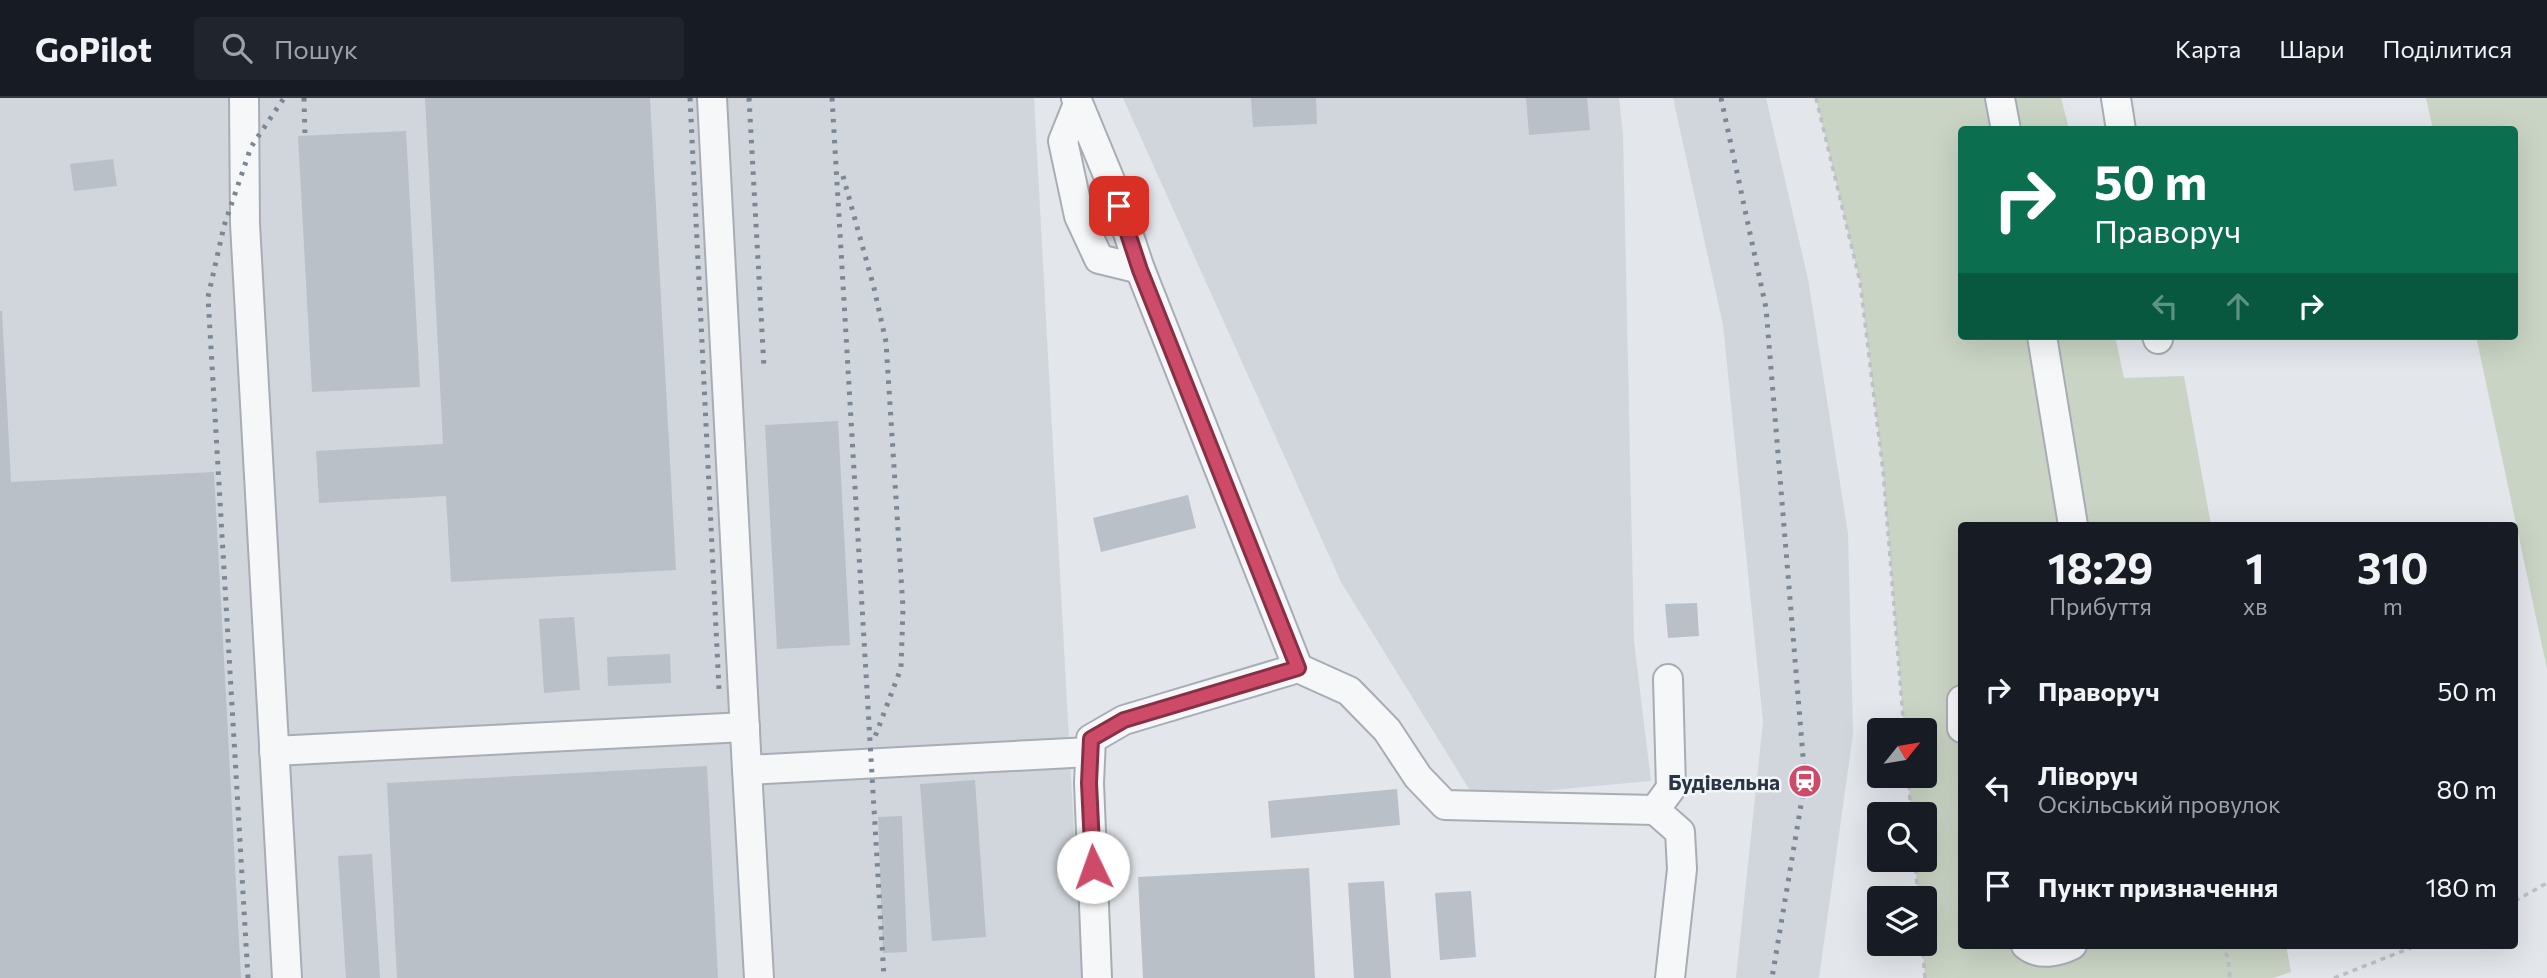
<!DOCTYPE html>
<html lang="uk">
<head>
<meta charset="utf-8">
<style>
	:root { --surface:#171b24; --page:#20242c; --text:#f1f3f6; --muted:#9ea1a6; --line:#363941 }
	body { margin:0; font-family:Commissioner,sans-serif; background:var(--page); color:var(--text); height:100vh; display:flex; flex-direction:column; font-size:26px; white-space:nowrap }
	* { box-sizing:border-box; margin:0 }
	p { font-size:23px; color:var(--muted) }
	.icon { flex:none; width:38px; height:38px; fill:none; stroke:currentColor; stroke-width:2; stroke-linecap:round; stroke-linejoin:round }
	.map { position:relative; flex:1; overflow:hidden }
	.sheet { position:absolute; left:1958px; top:424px; width:560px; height:427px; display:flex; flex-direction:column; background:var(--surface); border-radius:7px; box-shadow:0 7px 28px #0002 }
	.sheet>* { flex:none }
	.banner { position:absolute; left:1958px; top:28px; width:560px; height:214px; border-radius:7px; box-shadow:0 7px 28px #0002; background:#0b6e4f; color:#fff; overflow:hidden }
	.needle { width:46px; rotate:60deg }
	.buttons { position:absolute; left:1867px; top:620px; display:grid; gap:14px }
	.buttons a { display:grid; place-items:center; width:70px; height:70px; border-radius:7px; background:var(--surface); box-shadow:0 7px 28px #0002; font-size:35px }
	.pin { position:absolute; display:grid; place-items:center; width:60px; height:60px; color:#fff; margin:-30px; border-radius:14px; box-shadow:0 4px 10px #0006 }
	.me { position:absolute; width:77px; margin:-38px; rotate:357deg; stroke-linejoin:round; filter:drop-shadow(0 0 5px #0008) }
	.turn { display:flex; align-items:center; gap:24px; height:147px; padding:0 21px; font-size:32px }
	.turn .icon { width:91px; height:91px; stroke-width:2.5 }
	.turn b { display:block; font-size:49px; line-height:60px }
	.lanes { display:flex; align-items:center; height:66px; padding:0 21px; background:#0003; justify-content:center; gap:35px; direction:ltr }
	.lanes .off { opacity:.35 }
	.eta { display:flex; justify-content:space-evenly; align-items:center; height:119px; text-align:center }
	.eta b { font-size:42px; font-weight:700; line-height:49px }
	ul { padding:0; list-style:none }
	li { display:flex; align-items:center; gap:21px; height:98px; padding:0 21px }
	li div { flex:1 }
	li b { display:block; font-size:26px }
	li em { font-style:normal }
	header { display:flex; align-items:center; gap:42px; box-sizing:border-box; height:98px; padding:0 35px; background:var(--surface); border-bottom:2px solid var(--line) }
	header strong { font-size:33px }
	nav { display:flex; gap:38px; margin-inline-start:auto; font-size:24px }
	.search { width:490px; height:63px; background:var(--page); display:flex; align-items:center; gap:18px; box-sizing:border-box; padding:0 24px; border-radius:7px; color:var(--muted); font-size:26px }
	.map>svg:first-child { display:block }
	.built { fill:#d1d6dd }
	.green { fill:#c9d4c4 }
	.building { fill:#bac0c8 }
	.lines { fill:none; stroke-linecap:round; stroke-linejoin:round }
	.minor-casing { stroke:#a8adb5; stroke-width:32 }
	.path { stroke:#bcc1c6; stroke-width:3.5; stroke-dasharray:5 5; stroke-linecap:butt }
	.minor { stroke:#f5f7f9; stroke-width:28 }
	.rail { stroke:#7c8794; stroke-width:5; stroke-dasharray:3.5 7; stroke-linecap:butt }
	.route-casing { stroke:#863044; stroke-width:18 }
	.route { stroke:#ce4a69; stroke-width:12 }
	.labels { text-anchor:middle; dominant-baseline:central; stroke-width:5; stroke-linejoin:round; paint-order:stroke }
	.poi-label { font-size:21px; font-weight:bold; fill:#2a3543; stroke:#f2f5f8; text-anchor:end }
</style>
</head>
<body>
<header>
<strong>GoPilot</strong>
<div class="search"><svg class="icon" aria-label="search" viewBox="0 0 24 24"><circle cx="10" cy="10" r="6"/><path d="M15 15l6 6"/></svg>Пошук</div>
<nav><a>Карта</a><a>Шари</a><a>Поділитися</a></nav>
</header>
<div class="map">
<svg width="2547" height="880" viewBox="0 0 2547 880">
	<rect width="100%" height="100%" fill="#e3e6eb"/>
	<g class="built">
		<polygon points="0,0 1034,0 1082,880 0,880"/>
		<polygon points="1123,0 1619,0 1623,36 1634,543 1651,683 1474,699 1341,484"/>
		<polygon points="1673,0 1766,0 1808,181 1848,436 1853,636 1819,880 1736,880 1763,624 1723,227"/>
	</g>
	<g class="green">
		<polygon points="1816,0 2061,0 2069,31 1962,32 1962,238 2115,238 2124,280 2184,278 2211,427 1962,427 1962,847 2286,847 2291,874 2273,880 1925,880 1922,845 1925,845 1925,800 1918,800 1915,761 1925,761 1925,716 1911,716 1908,677 1925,677 1925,632 1904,632 1883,373 1860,184"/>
		<polygon points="2426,0 2547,0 2547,571 2476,238 2515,238 2515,32 2433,31"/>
	</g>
	<g class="building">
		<polygon points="425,0 650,0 676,472 451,484 446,398 319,405 316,353 443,346"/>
		<polygon points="1251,0 1316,0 1317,26 1253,29"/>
		<polygon points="1526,0 1587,0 1590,32 1529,37"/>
		<polygon points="406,33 420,289 312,294 298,38"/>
		<polygon points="113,61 117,88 74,93 70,66"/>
		<polygon points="0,213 2,213 11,384 214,374 241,880 0,880"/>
		<polygon points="838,323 850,547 777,551 765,327"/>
		<polygon points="1188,397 1196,430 1101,454 1093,420"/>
		<polygon points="1697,505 1699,538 1668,540 1665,506"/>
		<polygon points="574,519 580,592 544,595 539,521"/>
		<polygon points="670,556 671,585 608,588 607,559"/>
		<polygon points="707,668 718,880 397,880 387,685"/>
		<polygon points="975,682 986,839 932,843 920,686"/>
		<polygon points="1397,691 1400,727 1271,740 1268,703"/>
		<polygon points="902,718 907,854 883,855 878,719"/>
		<polygon points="372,756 380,880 346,880 338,758"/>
		<polygon points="1309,770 1315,880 1143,880 1138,779"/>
		<polygon points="1384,783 1391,880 1354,880 1348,785"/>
		<polygon points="1471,793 1476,859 1440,862 1435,795"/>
	</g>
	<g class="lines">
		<defs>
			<g id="minor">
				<polyline points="244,0 245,126 287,880"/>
				<polyline points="712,0 747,672 1090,654"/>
				<polyline points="1076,0 1112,87 1140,171 1298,570 1349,593 1387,632 1418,679 1445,707 1655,712"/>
				<polyline points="2000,0 2006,32"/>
				<polyline points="2116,0 2121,32"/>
				<polyline points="1078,6 1063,43 1079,118 1099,161 1140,171"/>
				<polyline points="2042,238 2073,427"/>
				<polyline points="2157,238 2158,241"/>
				<polyline points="1962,602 1962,630"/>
				<polyline points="274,653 745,629"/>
				<polyline points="747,672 759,880"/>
				<polyline points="1655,712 1680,734 1682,771 1670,880"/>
				<polyline points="1655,712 1671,690 1668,581"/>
				<path d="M2026,847C2039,858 2058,854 2072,847"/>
				<polyline points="1097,880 1089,685 1091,641 1124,622 1298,570"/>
			</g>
		</defs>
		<use href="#minor" class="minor-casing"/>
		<g class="path">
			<polyline points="1816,0 1860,184 1883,373 1904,632"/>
			<polyline points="1908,677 1911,716"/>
			<polyline points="1915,761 1918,800"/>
			<polyline points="2515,803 2547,785"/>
			<polyline points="1922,845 1925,880"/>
			<polyline points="2219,847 2228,859 2230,880"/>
			<polyline points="2334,880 2418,847"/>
		</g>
		<use href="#minor" class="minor"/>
		<g class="rail">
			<polyline points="304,0 305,38"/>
			<polyline points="690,0 719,592"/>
			<polyline points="749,0 764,270"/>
			<polyline points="832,0 884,880"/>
			<polyline points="1721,0 1766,210 1805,683 1772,880"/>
			<polyline points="843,78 874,190 886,244 903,510 901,570 873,644"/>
			<polyline points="248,880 208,199 224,128 251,49 284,0"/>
		</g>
	</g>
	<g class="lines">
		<defs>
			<polyline id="route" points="1093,769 1089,685 1091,641 1124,622 1298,570 1140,172 1119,108"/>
		</defs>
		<use href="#route" class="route-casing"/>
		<use href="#route" class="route"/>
	</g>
	<defs>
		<symbol id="station-disc" viewBox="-11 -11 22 22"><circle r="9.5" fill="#ce4a69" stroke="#f2f5f8"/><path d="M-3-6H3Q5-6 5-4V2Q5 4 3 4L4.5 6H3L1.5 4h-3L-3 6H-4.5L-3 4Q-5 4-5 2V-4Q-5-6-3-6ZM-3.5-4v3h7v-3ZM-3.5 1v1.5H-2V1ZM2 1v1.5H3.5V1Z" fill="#fff"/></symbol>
	</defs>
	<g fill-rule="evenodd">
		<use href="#station-disc" x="1786" y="664" width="38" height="38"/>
	</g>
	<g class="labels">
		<g class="poi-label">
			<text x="1780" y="683">Будівельна</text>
		</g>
	</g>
</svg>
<div class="buttons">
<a><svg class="needle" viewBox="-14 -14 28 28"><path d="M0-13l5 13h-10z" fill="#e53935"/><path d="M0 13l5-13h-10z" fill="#9ea1a6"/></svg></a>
<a><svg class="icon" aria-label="search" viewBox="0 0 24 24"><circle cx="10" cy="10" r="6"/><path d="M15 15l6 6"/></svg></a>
<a><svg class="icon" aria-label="layers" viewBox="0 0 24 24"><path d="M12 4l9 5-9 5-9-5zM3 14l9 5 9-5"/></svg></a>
</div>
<div class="pin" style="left:1119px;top:108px;background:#d93025"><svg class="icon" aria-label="arrive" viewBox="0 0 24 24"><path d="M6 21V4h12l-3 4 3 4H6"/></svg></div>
<svg class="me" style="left:1093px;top:769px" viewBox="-20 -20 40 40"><circle r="19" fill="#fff"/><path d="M0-13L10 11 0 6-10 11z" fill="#ce4a69"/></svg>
<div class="banner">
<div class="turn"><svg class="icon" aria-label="right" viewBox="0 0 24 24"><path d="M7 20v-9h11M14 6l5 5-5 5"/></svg><div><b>50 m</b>Праворуч</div></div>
<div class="lanes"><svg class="icon off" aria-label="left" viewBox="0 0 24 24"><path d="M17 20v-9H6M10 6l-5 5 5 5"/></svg><svg class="icon off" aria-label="ahead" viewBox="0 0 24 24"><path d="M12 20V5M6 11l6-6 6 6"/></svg><svg class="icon" aria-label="right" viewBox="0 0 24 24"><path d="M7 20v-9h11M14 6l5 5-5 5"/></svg></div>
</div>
<section class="sheet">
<div class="eta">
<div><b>18:29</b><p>Прибуття</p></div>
<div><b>1</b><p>хв</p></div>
<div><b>310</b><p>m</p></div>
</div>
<ul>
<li><svg class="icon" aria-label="right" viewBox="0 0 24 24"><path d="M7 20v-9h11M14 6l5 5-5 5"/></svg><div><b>Праворуч</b></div><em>50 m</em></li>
<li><svg class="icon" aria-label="left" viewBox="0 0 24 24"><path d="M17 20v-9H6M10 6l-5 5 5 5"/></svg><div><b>Ліворуч</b><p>Оскільський провулок</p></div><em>80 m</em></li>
<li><svg class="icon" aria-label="arrive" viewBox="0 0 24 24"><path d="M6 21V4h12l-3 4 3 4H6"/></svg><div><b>Пункт призначення</b></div><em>180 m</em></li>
</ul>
</section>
</div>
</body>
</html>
